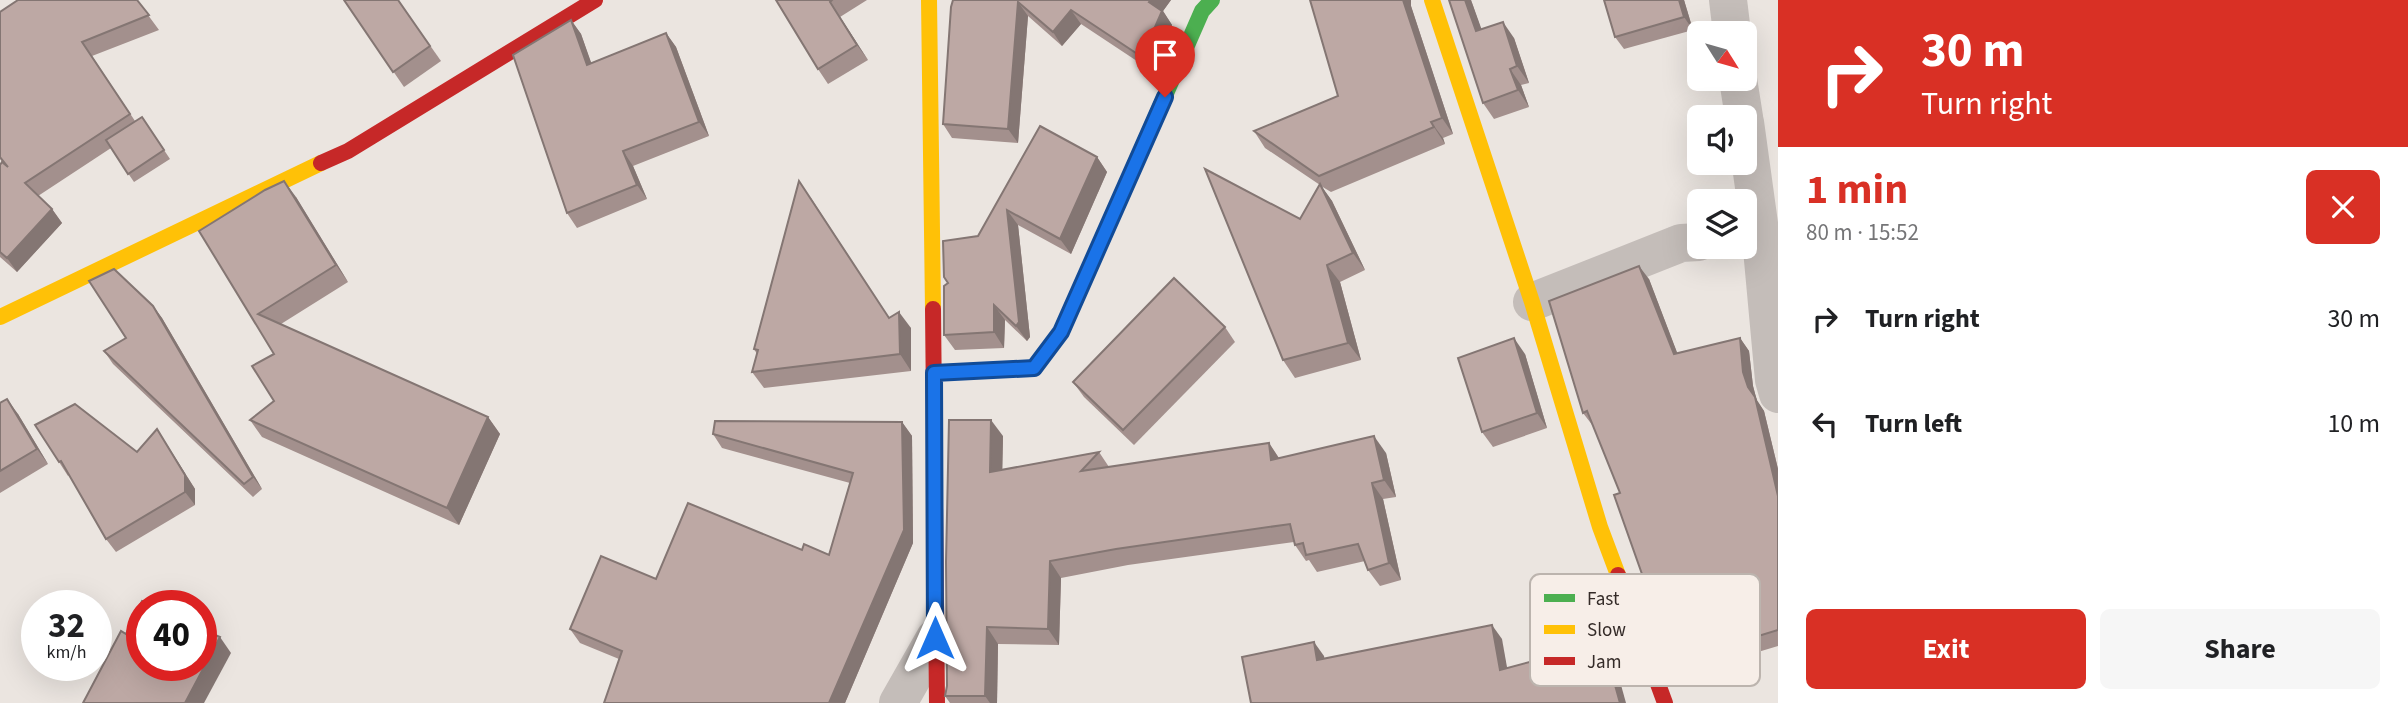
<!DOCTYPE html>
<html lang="en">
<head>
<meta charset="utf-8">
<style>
	:root { --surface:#fff; --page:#f6f6f6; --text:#202124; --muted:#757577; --accent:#d93025 }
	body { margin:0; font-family:"Source Sans 3",sans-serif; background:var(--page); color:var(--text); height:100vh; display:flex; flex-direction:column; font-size:26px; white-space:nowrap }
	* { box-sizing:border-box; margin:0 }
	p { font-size:23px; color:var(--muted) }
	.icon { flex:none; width:38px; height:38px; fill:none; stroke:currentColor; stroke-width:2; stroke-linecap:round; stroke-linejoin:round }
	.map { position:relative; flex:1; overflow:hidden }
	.sheet { display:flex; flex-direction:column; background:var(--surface); width:630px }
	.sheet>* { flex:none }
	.banner { background:#d93025; color:#fff; overflow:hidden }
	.needle { width:46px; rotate:127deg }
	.tools { position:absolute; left:1687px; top:21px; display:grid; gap:14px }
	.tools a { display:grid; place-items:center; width:70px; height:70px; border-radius:10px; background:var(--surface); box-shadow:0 7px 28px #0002; font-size:35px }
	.speed { position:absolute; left:21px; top:590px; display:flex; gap:14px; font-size:35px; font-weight:700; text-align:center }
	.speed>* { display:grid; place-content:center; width:91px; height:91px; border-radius:50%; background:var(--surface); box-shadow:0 7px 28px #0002; line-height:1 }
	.speed small { font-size:18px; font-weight:400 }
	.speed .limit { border:10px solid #d22; background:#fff; color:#111 }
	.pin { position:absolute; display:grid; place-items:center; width:60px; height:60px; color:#fff; margin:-72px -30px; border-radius:50% 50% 50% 0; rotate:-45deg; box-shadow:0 0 7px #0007 }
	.pin .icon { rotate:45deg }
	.me { position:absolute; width:77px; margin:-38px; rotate:0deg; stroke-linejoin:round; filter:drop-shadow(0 0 5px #0008) }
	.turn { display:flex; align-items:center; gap:24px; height:147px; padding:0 28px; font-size:32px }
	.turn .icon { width:91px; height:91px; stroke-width:2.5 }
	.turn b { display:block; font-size:49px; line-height:60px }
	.round { display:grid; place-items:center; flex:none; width:74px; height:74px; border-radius:10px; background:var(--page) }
	.head { display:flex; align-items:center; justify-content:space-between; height:119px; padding:0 28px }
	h1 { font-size:42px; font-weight:700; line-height:52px; color:var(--accent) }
	.cta { display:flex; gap:14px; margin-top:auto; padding:14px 28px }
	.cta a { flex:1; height:80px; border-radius:10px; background:var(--accent); color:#fff; font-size:28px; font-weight:700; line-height:80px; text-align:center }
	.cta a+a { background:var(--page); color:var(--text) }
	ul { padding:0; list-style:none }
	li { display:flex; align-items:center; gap:21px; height:105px; padding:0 28px }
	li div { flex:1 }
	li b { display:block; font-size:26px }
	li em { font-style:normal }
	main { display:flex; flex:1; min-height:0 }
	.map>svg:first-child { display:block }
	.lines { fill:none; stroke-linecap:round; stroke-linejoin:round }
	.street { stroke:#c4bdb9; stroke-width:38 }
	.fast { stroke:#4caf50; stroke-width:16 }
	.slow { stroke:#ffc107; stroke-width:16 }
	.jam { stroke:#c62828; stroke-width:16 }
	.wall { fill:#a3908d }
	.shaded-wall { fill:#847673 }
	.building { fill:#bda8a4; stroke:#847673; stroke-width:2 }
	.route-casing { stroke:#114b97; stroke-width:18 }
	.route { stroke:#1a73e8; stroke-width:12 }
	.key { fill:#f7eee8; stroke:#bcb4ae; stroke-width:2 }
	.key-label { font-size:19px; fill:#342b28 }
</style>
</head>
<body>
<main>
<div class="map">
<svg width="1778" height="703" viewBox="0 0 1778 703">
	<rect width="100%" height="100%" fill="#ebe5e0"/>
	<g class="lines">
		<g class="street">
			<polyline points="1728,0 1732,33"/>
			<polyline points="1738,79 1744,117"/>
			<polyline points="1745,122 1761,238 1774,380 1778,394"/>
			<polyline points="1532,302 1681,243 1699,242"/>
			<polyline points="898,703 935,638"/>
		</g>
		<polyline class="fast" points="1111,219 1202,11 1212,0"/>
		<g class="slow">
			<polyline points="929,0 933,309"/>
			<polyline points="1432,0 1532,302 1600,527 1618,575"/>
			<polyline points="0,317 321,163"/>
			<polyline points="934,373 1034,368 1061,332 1111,219"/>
		</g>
		<g class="jam">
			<polyline points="321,163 348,151 595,0"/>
			<polyline points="933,309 937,703"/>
			<polyline points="1618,575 1665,703"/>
		</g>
	</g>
	<g class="wall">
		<polygon points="137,0 159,30 92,56 135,121 142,117 170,159 134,182 111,148 38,196 52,209 62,223 17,272 0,257 0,165 2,162 0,159 0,12"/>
		<polygon points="344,0 398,0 441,61 404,87"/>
		<polygon points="776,0 867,0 840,17 868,60 828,84 818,69"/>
		<polygon points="953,0 1171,0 1163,11 1172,25 1152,71 1081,24 1062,46 1028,16 1018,143 952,138 943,124"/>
		<polygon points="1471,0 1481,29 1514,38 1529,83 1521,85 1529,107 1494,119 1483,103"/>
		<polygon points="1684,0 1693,30 1624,49 1615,37"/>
		<polygon points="1411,6 1453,134 1443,138 1445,144 1331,192 1321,186 1332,201 1365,270 1340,282 1361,360 1295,378 1283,360 1300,219 1320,185 1265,148 1254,131 1338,96"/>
		<polygon points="571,20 581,34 591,63 666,33 676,47 709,136 633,166 647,199 577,228 567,213"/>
		<polygon points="1040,126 1097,157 1107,172 1071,254 1018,225 1030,337 1027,341 1005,320 1004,348 955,350 944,335 948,283 978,236"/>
		<polygon points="296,197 348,282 281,324 488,417 500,434 459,525 262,437 250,420 274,401 274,354 199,231"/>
		<polygon points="811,198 889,318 911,328 911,371 764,388 752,372 757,354 754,349"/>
		<polygon points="1649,279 1677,353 1740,338 1749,351 1753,386 1757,401 1764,411 1778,469 1778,646 1738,658 1729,645 1725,635 1675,652 1665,639 1620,493 1593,426 1583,413"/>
		<polygon points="153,306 162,318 262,489 253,497 113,364 104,351 126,338"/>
		<polygon points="1225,327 1235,342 1134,445 1084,397 1073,382"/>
		<polygon points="1525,354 1547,428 1493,447 1482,432"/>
		<polygon points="0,403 18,414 48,464 0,493"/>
		<polygon points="902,422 912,436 913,543 845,703 604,703 619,659 580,643 570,629 656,579 802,550 829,555 850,483 722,448 713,434"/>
		<polygon points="35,425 137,452 157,429 195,489 195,505 116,552 106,539 69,475 68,476 59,462"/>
		<polygon points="1003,436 1002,470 1099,452 1109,467 1269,443 1279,458 1386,453 1396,497 1383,499 1401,580 1380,586 1368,570 1365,561 1317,572 1309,560 1306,561 1295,545 1294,542 1128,565 1061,578 1059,645 998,644 997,703 950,703 945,696"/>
	</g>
	<g class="shaded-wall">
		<polygon points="1151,0 1171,0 1163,11 1172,25 1152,71 1142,57 1149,2"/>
		<polygon points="1403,0 1411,0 1411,6 1453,134 1442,118"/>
		<polygon points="1465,0 1471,0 1488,47 1476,31"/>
		<polygon points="1679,0 1684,0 1693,30 1684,17"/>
		<polygon points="830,2 840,17 868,60 857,45"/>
		<polygon points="1018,2 1028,16 1018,143 1008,129"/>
		<polygon points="1071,10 1081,24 1062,46 1053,32"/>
		<polygon points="571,20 581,34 597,79 587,65"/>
		<polygon points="1503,22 1514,38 1529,83 1517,66"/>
		<polygon points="666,33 676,47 709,136 699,122"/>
		<polygon points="1510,69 1521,85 1529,107 1518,90"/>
		<polygon points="1431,122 1443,138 1445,144 1434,127"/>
		<polygon points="623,151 633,166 647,199 637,185"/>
		<polygon points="1097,157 1107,172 1071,254 1060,239"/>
		<polygon points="284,181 296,197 348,282 336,265"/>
		<polygon points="799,181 899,333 899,312 911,328 911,371 900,354"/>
		<polygon points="1320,184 1332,201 1365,270 1353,253"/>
		<polygon points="52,209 62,223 17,272 7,258"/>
		<polygon points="1007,210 1018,225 1030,337 1027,341 1016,326"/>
		<polygon points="1327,265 1340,282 1361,360 1348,343"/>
		<polygon points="1639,266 1649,279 1683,368 1674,354"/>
		<polygon points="994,305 1005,320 1004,348 994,332"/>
		<polygon points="153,306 162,318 262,489 253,477"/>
		<polygon points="1514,338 1525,354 1547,428 1537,413"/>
		<polygon points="1740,338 1749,351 1753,386 1757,401 1748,387 1743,372"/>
		<polygon points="1755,397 1764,411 1778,469 1778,496"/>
		<polygon points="7,399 18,414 48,464 37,449"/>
		<polygon points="488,417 500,434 459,525 447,508"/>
		<polygon points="991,420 1003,436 1002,489 990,472"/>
		<polygon points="902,422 912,436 913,543 845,703 829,703"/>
		<polygon points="157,429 195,489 195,505 185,492"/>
		<polygon points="1374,436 1386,453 1396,497 1384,480"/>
		<polygon points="1269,443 1280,460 1271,460"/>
		<polygon points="1372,483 1383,499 1401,580 1389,563"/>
		<polygon points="1050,561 1061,578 1059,645 1048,629"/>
		<polygon points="1492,625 1502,639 1510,684 1500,670"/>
		<polygon points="987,627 998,644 997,703 990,703 985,696"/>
		<polygon points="220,637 231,653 204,703 185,703"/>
		<polygon points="1314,642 1324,656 1327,674 1317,660"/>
		<polygon points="1603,642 1613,656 1626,703 1620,703"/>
	</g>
	<g class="building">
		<polygon points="18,0 137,0 149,15 82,42 130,114 25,183 52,209 7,258 0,252 0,165 2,162 8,167 0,157 0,12"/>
		<polygon points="344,0 398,0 430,46 393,72"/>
		<polygon points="776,0 832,0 830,2 857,45 818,69"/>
		<polygon points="953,0 1151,0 1149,2 1162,11 1142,57 1071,10 1053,32 1018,2 1008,129 943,124 951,7"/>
		<polygon points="1310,0 1403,0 1442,118 1431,122 1434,127 1319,176 1254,131 1338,96"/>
		<polygon points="1449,0 1465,0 1476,31 1503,22 1517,66 1510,69 1518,90 1483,103"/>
		<polygon points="1604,0 1679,0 1684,17 1615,37"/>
		<polygon points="571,20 587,65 666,33 699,122 623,151 637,185 567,213 513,55"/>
		<polygon points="142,117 164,150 128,174 106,140"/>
		<polygon points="1040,126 1097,157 1060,239 1007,210 1019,322 1016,326 994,305 994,332 944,335 944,286 948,283 944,277 943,241 978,236"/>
		<polygon points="1205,169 1300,219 1320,184 1353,253 1327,265 1348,343 1283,360"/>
		<polygon points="284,181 336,265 258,314 488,417 447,508 250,420 274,401 252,366 274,354 199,231 265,190"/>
		<polygon points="799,181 889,318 899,312 900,354 752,372 758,350 754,349"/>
		<polygon points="1639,266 1674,354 1740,338 1743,372 1748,387 1755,397 1778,496 1778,630 1729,645 1721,619 1665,639 1614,495 1620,493 1587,411 1583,413 1549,301"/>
		<polygon points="114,269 153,306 253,477 244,484 104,351 126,338 89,281"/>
		<polygon points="1174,278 1225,327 1123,430 1073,382"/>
		<polygon points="1514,338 1537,413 1482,432 1458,358"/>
		<polygon points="7,399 37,449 0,471 0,403"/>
		<polygon points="75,404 137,452 157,429 185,475 185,492 106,539 61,461 59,462 35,425"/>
		<polygon points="949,420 991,420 990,472 1099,452 1081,471 1269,443 1271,460 1374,436 1384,480 1372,483 1389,563 1368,570 1358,544 1306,555 1303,543 1295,545 1290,524 1116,549 1050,561 1048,629 987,627 985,696 945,696 947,686 946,562"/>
		<polygon points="715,421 902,422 904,530 829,703 604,703 622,651 570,629 601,556 656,579 688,503 802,550 804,544 829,555 853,473 713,434"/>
		<polygon points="142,601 152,606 142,606 142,665 201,665 201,629 220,637 185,703 83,703 121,631 126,634"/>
		<polygon points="1492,625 1500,670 1603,642 1620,703 1251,703 1242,657 1314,642 1317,660"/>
	</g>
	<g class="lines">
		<defs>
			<polyline id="route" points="935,638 934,373 1034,368 1061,332 1165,97"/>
		</defs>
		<use href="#route" class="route-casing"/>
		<use href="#route" class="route"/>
	</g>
	<rect x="1530" y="574" width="230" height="112" rx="10" class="key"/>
	<rect x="1544" y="594" width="31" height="8" fill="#4caf50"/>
	<rect x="1544" y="625" width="31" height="9" fill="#ffc107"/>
	<rect x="1544" y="657" width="31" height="8" fill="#c62828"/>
	<g class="key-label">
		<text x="1587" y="605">Fast</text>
		<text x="1587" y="636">Slow</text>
		<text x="1587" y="668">Jam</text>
	</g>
</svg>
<div class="tools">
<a><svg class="needle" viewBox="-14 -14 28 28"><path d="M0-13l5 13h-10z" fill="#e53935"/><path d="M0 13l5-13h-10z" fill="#757577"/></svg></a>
<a><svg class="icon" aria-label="sound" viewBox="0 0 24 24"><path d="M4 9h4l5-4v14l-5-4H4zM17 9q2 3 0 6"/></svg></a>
<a><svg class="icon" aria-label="layers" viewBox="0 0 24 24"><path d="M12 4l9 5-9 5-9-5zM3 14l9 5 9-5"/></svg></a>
</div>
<div class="speed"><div>32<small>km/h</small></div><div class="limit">40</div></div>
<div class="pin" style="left:1165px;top:97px;background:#d93025"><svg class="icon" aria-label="arrive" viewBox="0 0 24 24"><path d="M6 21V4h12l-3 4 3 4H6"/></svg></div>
<svg class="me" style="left:935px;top:638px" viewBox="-20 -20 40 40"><path d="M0-17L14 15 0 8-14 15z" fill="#1a73e8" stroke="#fff" stroke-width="4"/></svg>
</div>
<section class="sheet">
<div class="banner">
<div class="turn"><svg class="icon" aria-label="right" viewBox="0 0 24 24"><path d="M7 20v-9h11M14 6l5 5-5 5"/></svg><div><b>30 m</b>Turn right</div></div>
</div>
<div class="head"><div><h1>1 min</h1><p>80 m · 15:52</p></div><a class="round" style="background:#d93025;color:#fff"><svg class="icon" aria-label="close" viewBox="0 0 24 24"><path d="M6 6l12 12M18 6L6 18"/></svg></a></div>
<ul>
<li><svg class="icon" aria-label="right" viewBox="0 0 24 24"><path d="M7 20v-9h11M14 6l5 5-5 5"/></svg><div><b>Turn right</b></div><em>30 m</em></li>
<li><svg class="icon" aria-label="left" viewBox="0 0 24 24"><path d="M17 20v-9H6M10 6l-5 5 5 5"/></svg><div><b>Turn left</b></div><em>10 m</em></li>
</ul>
<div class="cta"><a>Exit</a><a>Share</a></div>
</section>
</main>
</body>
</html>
